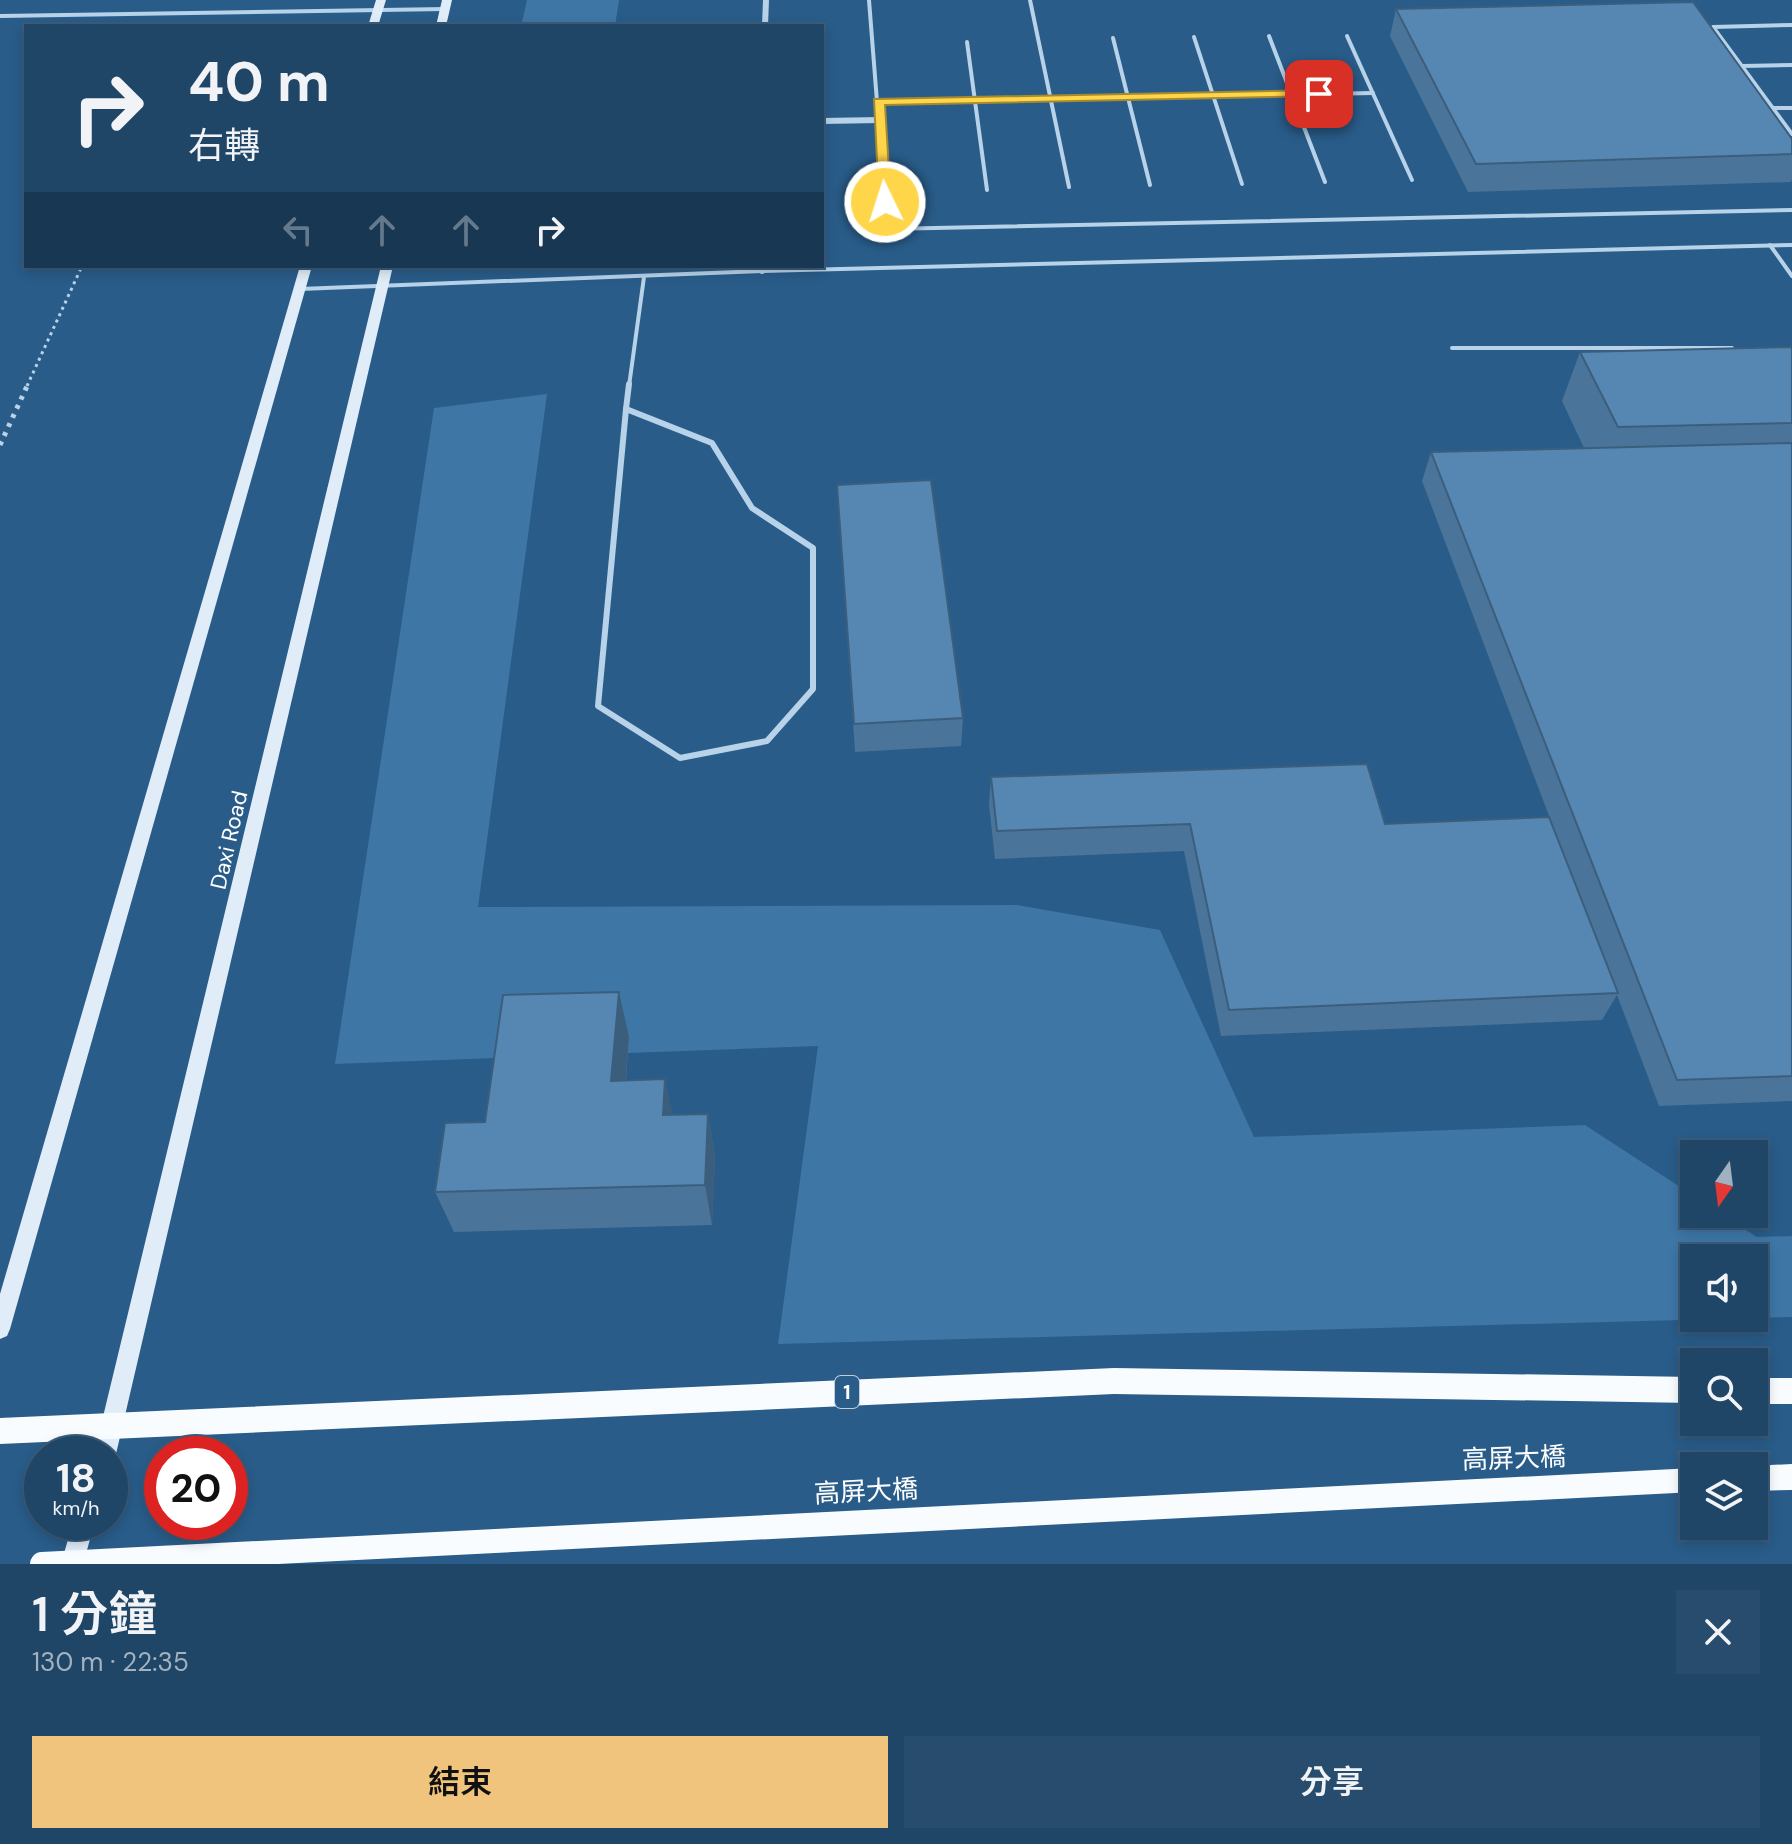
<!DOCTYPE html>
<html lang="zh-TW">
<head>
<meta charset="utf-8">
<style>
	:root { --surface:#1f4567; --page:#274c6d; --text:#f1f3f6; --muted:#a1b1c0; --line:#3c5d7b; --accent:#f0c47d }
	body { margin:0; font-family:"DM Sans","Noto Sans TC",sans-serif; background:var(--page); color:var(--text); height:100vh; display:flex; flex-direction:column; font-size:30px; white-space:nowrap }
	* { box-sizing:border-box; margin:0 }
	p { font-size:26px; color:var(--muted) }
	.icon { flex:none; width:44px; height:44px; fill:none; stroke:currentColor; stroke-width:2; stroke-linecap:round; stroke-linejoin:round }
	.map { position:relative; height:1564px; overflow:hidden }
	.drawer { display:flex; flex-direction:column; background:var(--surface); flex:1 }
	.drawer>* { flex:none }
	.top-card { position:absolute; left:24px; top:24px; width:800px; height:244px; border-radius:0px; box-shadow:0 4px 12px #0003,0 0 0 2px var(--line); background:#1f4567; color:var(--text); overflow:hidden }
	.needle { width:52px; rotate:194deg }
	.fabs { position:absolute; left:1680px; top:1140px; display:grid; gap:16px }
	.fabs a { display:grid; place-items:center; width:88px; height:88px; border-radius:0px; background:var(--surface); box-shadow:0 4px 12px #0003,0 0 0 2px var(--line); font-size:40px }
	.speed { position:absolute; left:24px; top:1436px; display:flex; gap:16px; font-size:40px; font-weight:700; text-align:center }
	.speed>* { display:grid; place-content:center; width:104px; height:104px; border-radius:50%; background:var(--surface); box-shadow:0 4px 12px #0003,0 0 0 2px var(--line); line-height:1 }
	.speed small { font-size:20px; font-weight:400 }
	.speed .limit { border:12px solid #d22; background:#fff; color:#111 }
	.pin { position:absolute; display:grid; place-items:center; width:68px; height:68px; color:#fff; margin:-34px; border-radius:16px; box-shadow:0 4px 12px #0006 }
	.me { position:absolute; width:88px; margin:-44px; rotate:356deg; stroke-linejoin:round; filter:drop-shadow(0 0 6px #0008) }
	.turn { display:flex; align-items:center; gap:28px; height:168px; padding:0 32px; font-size:36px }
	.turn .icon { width:104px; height:104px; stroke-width:2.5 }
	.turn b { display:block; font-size:56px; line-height:68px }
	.lanes { display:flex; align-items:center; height:76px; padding:0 32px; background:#0003; justify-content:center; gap:40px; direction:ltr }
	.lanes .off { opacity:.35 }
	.round { display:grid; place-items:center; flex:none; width:84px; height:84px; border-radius:0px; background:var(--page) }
	.overview { display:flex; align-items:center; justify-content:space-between; height:136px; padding:0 32px }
	h1 { font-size:48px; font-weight:600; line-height:60px }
	.cta { display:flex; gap:16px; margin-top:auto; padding:16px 32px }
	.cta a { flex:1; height:92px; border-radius:0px; background:var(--accent); color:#111; font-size:32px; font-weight:600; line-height:92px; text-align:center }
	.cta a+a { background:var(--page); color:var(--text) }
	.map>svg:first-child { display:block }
	.green { fill:#3e76a6 }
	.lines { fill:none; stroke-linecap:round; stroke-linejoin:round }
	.path-far1 { stroke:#b7d2e9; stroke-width:3; stroke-dasharray:3 4; stroke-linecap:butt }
	.path { stroke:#b7d2e9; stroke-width:5; stroke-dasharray:4 6; stroke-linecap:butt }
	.lane-far1 { stroke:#b7d2e9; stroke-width:4 }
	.lane { stroke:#b7d2e9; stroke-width:6 }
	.street { stroke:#b7d2e9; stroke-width:6 }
	.secondary { fill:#e0edf8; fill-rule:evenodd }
	.primary { fill:#f9fcfe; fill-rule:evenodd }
	.primary-bridge { stroke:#f9fcfe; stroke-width:24 }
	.wall { fill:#4a7499 }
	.shaded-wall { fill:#3c5e7d }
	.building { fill:#5687b2; stroke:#3c5e7d; stroke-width:2 }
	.route { fill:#ffd54a; stroke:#a68a30; stroke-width:2 }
	.labels { text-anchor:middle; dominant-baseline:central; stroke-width:6; stroke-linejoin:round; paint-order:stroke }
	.shield { fill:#295c89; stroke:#bfcedc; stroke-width:2 }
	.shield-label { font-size:20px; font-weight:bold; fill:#fff }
	.street-label { font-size:22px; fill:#fff; stroke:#295c89 }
	.near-street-label { font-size:26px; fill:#fff; stroke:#295c89 }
</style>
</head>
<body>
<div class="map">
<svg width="1792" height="1564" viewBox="0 0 1792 1564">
	<rect width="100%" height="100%" fill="#295c89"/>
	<g class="green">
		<polygon points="527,0 619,0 615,26 521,26"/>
		<polygon points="547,394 478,907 1017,905 1160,930 1254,1137 1585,1125 1694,1196 1694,1214 1721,1214 1757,1237 1792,1236 1792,1317 1754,1318 1754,1258 1694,1258 1694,1318 1754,1318 778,1344 818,1046 335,1064 434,408"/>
	</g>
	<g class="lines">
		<polyline class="path-far1" points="27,386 82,266"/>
		<polyline class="path" points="0,445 28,384"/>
		<g class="lane-far1">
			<polyline points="869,0 887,229 1792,210"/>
			<polyline points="1030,0 1069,187"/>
			<polyline points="0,16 445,9"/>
			<polyline points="1792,25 1713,27 1792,134"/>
			<polyline points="1269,36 1325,182"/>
			<polyline points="1347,36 1412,180"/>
			<polyline points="1194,37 1242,184"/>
			<polyline points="1113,38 1150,185"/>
			<polyline points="967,42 987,190"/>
			<polyline points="1742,66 1792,65"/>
			<polyline points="879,102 1373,93"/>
			<polyline points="1774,108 1792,108"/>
			<polyline points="1770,245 1792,276"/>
			<polyline points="300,289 762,271 1792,245"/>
			<polyline points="1452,348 1732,348"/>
			<polyline points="629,386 644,277"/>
		</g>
		<g class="lane">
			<polygon points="626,409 712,443 752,508 813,548 813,689 767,741 680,758 598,706"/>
			<polyline points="626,409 629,384"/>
		</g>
		<g class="street">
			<polyline points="765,26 766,0"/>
			<polyline points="822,121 880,120"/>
			<polyline points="762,266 762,271"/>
		</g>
		<g class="secondary">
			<polygon points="376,0 386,0 378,26 368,26"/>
			<polygon points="442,0 452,0 446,26 436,26"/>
			<polygon points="300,266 312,266 10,1329 7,1336 0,1339 0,1294"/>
			<polygon points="381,266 393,266 116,1454 110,1463 110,1454 94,1454"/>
			<polygon points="73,1522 95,1522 83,1564 61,1564"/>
		</g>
		<g class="primary">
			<polygon points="1114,1368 1694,1377 1694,1403 1114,1394 0,1444 0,1418"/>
			<rect x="1754" y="1378" width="38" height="26"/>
			<polygon points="1792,1464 1792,1490 1754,1491 1754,1466 1750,1466"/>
		</g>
		<polyline class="primary-bridge" points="42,1564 1694,1480"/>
	</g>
	<g class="wall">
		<polygon points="1396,9 1792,139 1792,179 1791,182 1468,192 1390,36"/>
		<polygon points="1792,347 1792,1101 1659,1106 1617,995 1602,1020 1221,1036 1184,851 995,859 989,805 991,777 1385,824 1565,858 1422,481 1431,452 1584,448 1562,401 1580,352"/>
		<polygon points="837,485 963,718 961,746 855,752"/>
		<polygon points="629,1037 626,1080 665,1079 672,1114 708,1114 715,1156 712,1225 454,1232 435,1192 485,1122"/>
	</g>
	<g class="shaded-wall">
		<polygon points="619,992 629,1037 622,1123 611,1081"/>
		<polygon points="665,1079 674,1122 663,1115"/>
		<polygon points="708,1114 715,1156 712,1225 705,1185"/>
	</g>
	<g class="building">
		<polygon points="1693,2 1792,139 1792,154 1476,164 1396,9"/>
		<polygon points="1792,347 1792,423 1618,427 1580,352"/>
		<polygon points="1792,443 1792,1076 1677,1080 1431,452"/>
		<polygon points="931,480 963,718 854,724 837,485"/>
		<polygon points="1367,764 1385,824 1549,817 1618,993 1229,1010 1190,824 997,831 991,777"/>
		<polygon points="619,992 611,1081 665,1079 663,1115 708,1114 705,1185 435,1192 445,1123 485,1122 503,995"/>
	</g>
	<polygon class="route" points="1319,90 1325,94 1323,96 885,105 891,202 885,206 879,202 874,99"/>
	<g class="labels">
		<rect class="shield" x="835" y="1376" width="24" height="32" rx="6"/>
		<g class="shield-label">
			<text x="847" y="1392">1</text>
		</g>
		<g class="street-label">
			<text transform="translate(229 840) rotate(-77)">Daxi Road</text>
		</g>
		<g class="near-street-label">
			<text transform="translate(1514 1458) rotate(-2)">高屏大橋</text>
			<text transform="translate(866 1491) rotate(-3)">高屏大橋</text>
		</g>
	</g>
</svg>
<div class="fabs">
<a><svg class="needle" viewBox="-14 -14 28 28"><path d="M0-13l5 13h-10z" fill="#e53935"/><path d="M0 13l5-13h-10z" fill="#a1b1c0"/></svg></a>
<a><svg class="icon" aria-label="sound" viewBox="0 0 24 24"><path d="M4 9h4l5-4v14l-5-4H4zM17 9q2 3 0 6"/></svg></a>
<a><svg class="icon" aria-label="search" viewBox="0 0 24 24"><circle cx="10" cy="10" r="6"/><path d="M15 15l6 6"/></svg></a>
<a><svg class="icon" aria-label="layers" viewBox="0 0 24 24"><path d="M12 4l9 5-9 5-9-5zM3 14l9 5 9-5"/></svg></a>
</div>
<div class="speed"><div>18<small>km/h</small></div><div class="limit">20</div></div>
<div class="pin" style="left:1319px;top:94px;background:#d93025"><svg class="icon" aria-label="arrive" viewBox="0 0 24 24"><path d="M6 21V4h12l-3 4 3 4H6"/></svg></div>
<svg class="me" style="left:885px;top:202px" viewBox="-20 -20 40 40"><circle r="17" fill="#ffd54a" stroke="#fff" stroke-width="3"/><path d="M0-11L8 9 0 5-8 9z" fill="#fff"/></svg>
<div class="top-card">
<div class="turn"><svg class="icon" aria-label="right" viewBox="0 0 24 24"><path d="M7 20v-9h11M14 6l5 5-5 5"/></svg><div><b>40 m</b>右轉</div></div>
<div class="lanes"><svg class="icon off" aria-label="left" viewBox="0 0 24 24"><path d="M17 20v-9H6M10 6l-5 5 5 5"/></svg><svg class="icon off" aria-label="ahead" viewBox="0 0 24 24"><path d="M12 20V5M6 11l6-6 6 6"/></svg><svg class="icon off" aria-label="ahead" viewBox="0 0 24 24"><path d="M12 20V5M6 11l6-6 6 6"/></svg><svg class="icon" aria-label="right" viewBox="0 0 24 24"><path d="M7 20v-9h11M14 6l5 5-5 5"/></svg></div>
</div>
</div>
<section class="drawer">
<div class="overview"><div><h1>1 分鐘</h1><p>130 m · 22:35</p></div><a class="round"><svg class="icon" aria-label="close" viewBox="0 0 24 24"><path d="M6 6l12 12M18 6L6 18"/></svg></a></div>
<div class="cta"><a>結束</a><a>分享</a></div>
</section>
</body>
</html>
